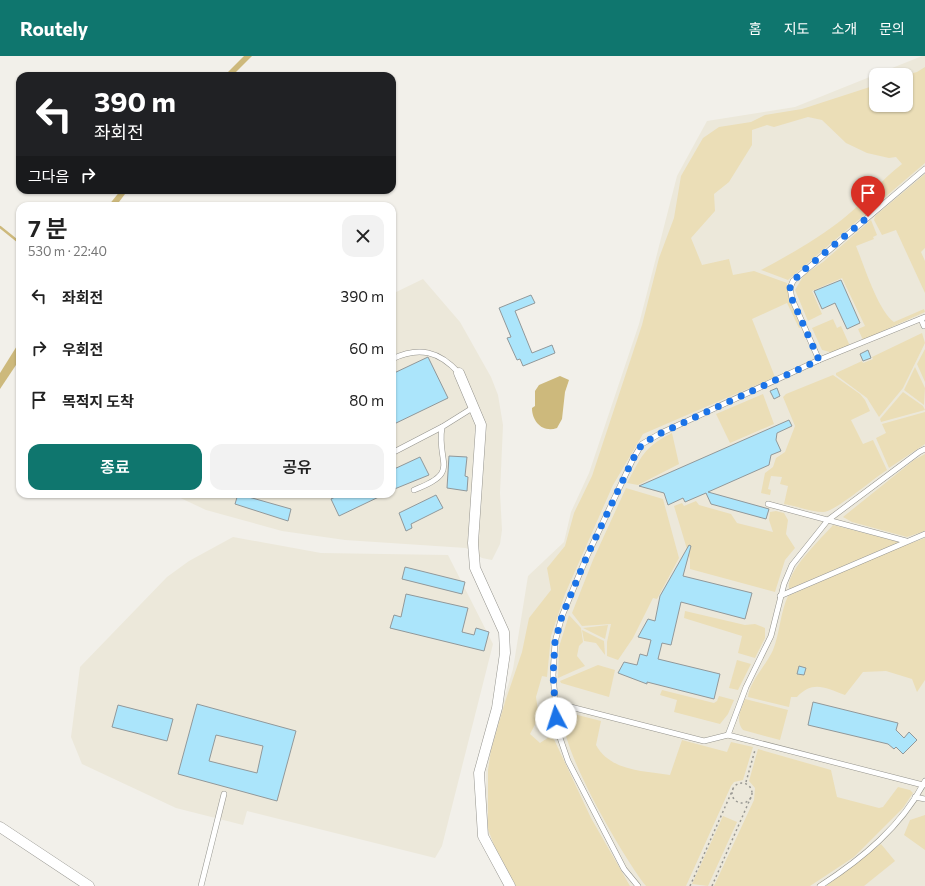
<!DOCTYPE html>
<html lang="ko">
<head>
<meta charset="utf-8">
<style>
	:root { --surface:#fff; --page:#f2f2f2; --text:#222; --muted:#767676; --accent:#0f766e }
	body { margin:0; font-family:Commissioner,"Noto Sans KR",sans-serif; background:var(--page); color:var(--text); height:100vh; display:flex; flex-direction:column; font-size:15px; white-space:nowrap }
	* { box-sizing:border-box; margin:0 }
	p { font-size:13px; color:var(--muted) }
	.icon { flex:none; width:22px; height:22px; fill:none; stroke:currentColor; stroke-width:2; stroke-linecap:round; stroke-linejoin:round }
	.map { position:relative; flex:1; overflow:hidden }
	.sheet { position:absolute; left:16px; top:146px; width:380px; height:296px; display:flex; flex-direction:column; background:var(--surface); border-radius:12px; box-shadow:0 1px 3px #0004 }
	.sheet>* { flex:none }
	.top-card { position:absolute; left:16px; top:16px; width:380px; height:122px; border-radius:12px; box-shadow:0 1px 3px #0004; background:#202124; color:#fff; overflow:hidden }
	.controls { position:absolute; left:869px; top:12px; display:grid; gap:8px }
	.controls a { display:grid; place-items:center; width:44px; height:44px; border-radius:8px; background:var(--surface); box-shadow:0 1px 3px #0004; font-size:20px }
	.pin { position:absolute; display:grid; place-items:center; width:34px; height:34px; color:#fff; margin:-41px -17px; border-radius:50% 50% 50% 0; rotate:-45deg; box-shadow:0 0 4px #0007 }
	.pin .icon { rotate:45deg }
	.me { position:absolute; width:44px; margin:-22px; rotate:355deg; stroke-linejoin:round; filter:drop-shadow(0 0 3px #0008) }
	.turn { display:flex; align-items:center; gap:14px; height:84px; padding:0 12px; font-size:18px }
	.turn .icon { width:52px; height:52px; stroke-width:2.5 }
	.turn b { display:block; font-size:28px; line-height:34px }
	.then { display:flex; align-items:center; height:38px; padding:0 12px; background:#0003; gap:8px; font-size:15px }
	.round { display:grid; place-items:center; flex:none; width:42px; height:42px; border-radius:12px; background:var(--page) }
	.headline { display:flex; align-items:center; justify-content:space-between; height:68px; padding:0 12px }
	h1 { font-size:24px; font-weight:600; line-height:30px }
	.primary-button { display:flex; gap:8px; margin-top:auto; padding:8px 12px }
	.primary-button a { flex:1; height:46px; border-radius:12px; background:var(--accent); color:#fff; font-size:16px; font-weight:600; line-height:46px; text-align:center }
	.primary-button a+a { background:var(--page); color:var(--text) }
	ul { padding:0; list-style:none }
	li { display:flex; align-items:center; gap:12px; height:52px; padding:0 12px }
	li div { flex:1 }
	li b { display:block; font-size:15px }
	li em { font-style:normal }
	header { display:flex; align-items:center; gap:24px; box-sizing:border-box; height:56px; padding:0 20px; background:var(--accent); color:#fff }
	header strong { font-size:19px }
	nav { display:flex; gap:22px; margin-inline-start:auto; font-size:14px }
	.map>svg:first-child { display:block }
	.built { fill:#ece8da; fill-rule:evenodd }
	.green { fill:#ebdeb7 }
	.water { fill:#cdb97c }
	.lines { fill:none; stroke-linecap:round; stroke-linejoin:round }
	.stream { stroke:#cdb97c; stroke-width:2.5 }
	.building { fill:#abe5fb; stroke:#91989a; fill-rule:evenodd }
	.lane-casing { stroke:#94938d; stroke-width:6 }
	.street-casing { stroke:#94938d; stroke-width:11 }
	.path { stroke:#989792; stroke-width:1.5; stroke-dasharray:2 3; stroke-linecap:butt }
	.lane { stroke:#fff; stroke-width:5 }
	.street { stroke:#fff; stroke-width:10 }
	.route { stroke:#1a73e8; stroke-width:7; stroke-dasharray:0 12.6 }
</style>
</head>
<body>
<header>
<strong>Routely</strong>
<nav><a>홈</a><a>지도</a><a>소개</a><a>문의</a></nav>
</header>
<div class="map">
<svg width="925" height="830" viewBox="0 0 925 830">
	<rect width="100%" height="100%" fill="#f2f0ea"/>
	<g class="built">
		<path d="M922,0H925V830H515L491,788L486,772V712L489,693L513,613L528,520L564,486L571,456L589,417L639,268L677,120L707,65L795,51ZM876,19H906V49H876Z"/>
		<polygon points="423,223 460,266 491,321 498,339 503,369 500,437 502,474 500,488 492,504 482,502 466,492 345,484 282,475 206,454 172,438 392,438 392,238"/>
		<polygon points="233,481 321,497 448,499 493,588 442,790 435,802 247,755 243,769 176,752 82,708 71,681 80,611 167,521 189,505"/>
	</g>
	<g class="green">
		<path d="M925,11V107L788,224L761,214C789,199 819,182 844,162C865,145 881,124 902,108L896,101L889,102L867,97L846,87L822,64L808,61L774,71L767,69L752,74V89L729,126L714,138L715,155L691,182L702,209L729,203L733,219L754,215L787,227L789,244L801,271L799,272L787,247L752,263L775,321L643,378L613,429L565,538L551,580L547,621L542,620L536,641L539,661L530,678L540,687L552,679L591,762L630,830H516L494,789L488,773V714L491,694L505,646L522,596L529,562L551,534L547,512L565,490L574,457L592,420L642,269L659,202L674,162L681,120L703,82L719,71L751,66L765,59L802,53L876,29V49H906L905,19L917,16Z"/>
		<polygon points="925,118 925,192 921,196 925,205 925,237 896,174 882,179 874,164 875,160"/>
		<path d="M871,164L877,179L873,181L874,183L856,190C864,209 878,255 894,266L924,253L925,256L863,284L858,273L865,270L842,222L812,235L822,258L808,265L795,234L804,219L823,206Z"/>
		<polygon points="833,263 837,272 841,270 850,290 834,297 822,294 812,272"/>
		<polygon points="922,277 925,287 903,332 879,361 867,342 836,319 836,317 862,305 863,307 873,303 872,301"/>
		<polygon points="925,293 925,326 917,308"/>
		<polygon points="915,311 925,332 924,349 904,334"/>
		<path d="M833,319L860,338L865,344L870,355L851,364L863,388L873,384L887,414C874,422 835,456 823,456C811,456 797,450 784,448L788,430L780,428L782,421L771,420L768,433L771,434L770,439L761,437L765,417L773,411L776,402L785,396L795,370L783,341L786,338Z"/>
		<polygon points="903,336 923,350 925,354 881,366 880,363"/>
		<polygon points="763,338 774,368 730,387 716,358"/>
		<polygon points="925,356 925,388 889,412 876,382 886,377 882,368"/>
		<path d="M672,377L679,408L638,429L627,427C642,400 643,392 672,377Z"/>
		<polygon points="925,398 925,475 907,481 852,466 843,461 914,404"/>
		<polygon points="626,432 663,443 679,502 657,543 653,542 633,582 618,604 607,600 607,586 611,568 582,570 572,557 593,504"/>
		<polygon points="696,445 699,449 731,458 737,467 773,476 769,464 770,456 776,455 784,457 788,464 786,478 795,492 785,504 775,536 690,513 690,503 674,450 682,447 684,450"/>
		<path d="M833,469L899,486L789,533C785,516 822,482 833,469Z"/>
		<path d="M925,482V624L917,636L912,623L886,615L863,616L845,639C825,632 813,624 797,641H791L789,651L748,641C749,626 767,608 773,594C780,577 780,557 788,540L895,493Z"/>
		<polygon points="685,555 745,569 755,568 765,572 765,582 755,602 738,597 742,580 684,562"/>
		<polygon points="569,559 581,572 583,586 579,590 577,600 585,610 558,622 559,591"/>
		<polygon points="608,569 605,583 583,572"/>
		<polygon points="582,574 604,585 605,599 596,587 584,585"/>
		<polygon points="737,604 751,608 738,634 729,632"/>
		<polygon points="598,609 615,614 609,641 561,627 560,625"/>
		<polygon points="662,634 714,647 717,645 719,640 734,644 728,658 720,668 674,656 677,644 660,639"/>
		<path d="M745,643L788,654L780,684L743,674C735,665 741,653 745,643Z"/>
		<path d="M566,656L601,665L596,689C610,715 644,715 670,719L682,684L727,696L731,686L753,691L743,724L734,726L731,730L686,830H646C624,803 559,691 563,659Z"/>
		<polygon points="758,693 831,714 837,741 879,752 883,751 898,731 910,734 913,737 903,752 854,801 810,830 714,830 754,744 755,732 749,725"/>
		<polygon points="925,759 925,794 904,779 910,764"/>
		<polygon points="723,760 737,766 708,830 692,828"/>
		<polygon points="881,788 895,805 864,830 826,830"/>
	</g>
	<g class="water">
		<polygon points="244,0 252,0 232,20 224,20"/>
		<polygon points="121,134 128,134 116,150 108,150"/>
		<polygon points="20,285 20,303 0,333 0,317"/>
		<path d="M560,320L569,324L565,336L562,363L557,372C543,377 532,366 532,352L535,350V335L539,329Z"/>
	</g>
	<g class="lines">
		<polyline class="stream" points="0,171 20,187"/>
	</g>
	<g class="building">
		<polygon points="841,224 860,267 847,273 835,247 822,253 814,235"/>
		<polygon points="531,239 535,247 515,255 532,297 552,289 555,297 523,310 520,303 517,304 507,282 511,281 499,252"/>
		<polygon points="868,294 871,302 863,305 860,298"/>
		<polygon points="428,301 448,342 392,369 392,318"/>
		<polygon points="777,332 780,340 774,343 770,335"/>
		<polygon points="789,364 792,370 777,377 776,384 781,395 771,399 769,409 708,436 769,453 766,463 711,448 706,437 685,446 683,442 668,449 664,437 639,430"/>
		<polygon points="449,400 467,401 465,420 468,421 467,435 447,432"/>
		<polygon points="420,401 429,419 392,434 392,414"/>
		<polygon points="238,438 291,453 288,465 235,448"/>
		<polygon points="341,438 385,438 339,460 331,443"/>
		<polygon points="436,439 443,452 411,468 412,472 406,475 399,457"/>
		<polygon points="689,489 691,490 683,520 752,537 745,563 681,546 671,589 662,587 658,603 720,618 714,643 647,626 647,628 618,617 624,606 637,609 640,598 647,600 651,584 638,581 648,563 655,565 660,540"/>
		<polygon points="405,511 465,526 462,538 402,523"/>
		<polygon points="406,538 468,552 462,576 474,579 476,572 489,576 484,595 390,572 394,559 401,561"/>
		<polygon points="799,610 806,612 804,619 797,618"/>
		<polygon points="813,646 898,667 896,674 904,682 909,676 917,684 903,698 896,691 894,693 888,688 808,669"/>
		<path d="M197,648L296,675L277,745L178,718ZM216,679L263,690L257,717L209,705Z"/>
		<polygon points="118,649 173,663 167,685 112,671"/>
	</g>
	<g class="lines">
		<defs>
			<g id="lane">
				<polyline points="921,263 924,270"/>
				<path d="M392,303C419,290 439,295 459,317"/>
				<polyline points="819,304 792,243 790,232 793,225 925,113"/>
				<polyline points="392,397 442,371"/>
				<path d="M414,434C462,416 436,408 442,371L474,351"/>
				<polyline points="768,448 906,485"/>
				<polyline points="780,540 925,478"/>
				<polyline points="555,647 704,685 728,679"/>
				<polyline points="923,729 728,679 746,631 771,580 784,528 792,509 828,464 919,396 925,393"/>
				<polyline points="915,741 925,743"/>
				<polyline points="201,830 224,738"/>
				<polyline points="638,830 624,813 568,705 558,676 553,619 555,586 562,560 587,500 633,403 642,388 661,377 819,304 925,261"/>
				<path d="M820,830C862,803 902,770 925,725"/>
			</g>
			<g id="street">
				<polyline points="459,317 481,369 473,487 475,512 504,576 505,597 497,652 479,717 483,780 510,830"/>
				<polyline points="0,771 89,830"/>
			</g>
		</defs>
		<use href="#lane" class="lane-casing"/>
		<use href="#street" class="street-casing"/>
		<g class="path">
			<polyline points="746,726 755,694"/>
			<circle cx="742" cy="737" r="10"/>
			<polyline points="690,830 733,733"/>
			<polyline points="712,830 751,741"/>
		</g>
		<use href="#lane" class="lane"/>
		<use href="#street" class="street"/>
	</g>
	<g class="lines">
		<polyline class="route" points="556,662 553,619 555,586 562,560 587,500 633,403 642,388 661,377 819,304 792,243 790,232 799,218 868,161"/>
	</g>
</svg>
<div class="controls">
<a><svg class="icon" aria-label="layers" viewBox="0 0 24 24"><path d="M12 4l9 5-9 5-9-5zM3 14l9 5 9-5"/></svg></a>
</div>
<div class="pin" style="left:868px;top:161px;background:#d93025"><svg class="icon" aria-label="arrive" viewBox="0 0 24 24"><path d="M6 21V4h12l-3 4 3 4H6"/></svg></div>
<svg class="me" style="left:556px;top:662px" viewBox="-20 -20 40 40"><circle r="19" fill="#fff"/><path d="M0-13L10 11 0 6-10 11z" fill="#1a73e8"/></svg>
<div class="top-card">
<div class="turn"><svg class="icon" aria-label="left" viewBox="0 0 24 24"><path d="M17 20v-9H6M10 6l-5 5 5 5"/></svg><div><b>390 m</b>좌회전</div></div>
<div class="then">그다음<svg class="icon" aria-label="right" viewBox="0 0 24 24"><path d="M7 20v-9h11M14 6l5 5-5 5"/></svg></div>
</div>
<section class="sheet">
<div class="headline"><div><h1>7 분</h1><p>530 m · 22:40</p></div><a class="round"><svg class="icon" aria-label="close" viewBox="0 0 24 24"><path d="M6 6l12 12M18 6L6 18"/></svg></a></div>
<ul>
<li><svg class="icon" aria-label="left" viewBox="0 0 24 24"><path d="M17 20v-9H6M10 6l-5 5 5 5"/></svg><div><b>좌회전</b></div><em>390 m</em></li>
<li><svg class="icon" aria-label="right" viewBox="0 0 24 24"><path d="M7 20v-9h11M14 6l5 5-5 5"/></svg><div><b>우회전</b></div><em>60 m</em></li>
<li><svg class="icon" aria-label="arrive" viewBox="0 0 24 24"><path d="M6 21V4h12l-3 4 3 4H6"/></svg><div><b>목적지 도착</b></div><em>80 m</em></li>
</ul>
<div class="primary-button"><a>종료</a><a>공유</a></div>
</section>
</div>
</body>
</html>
